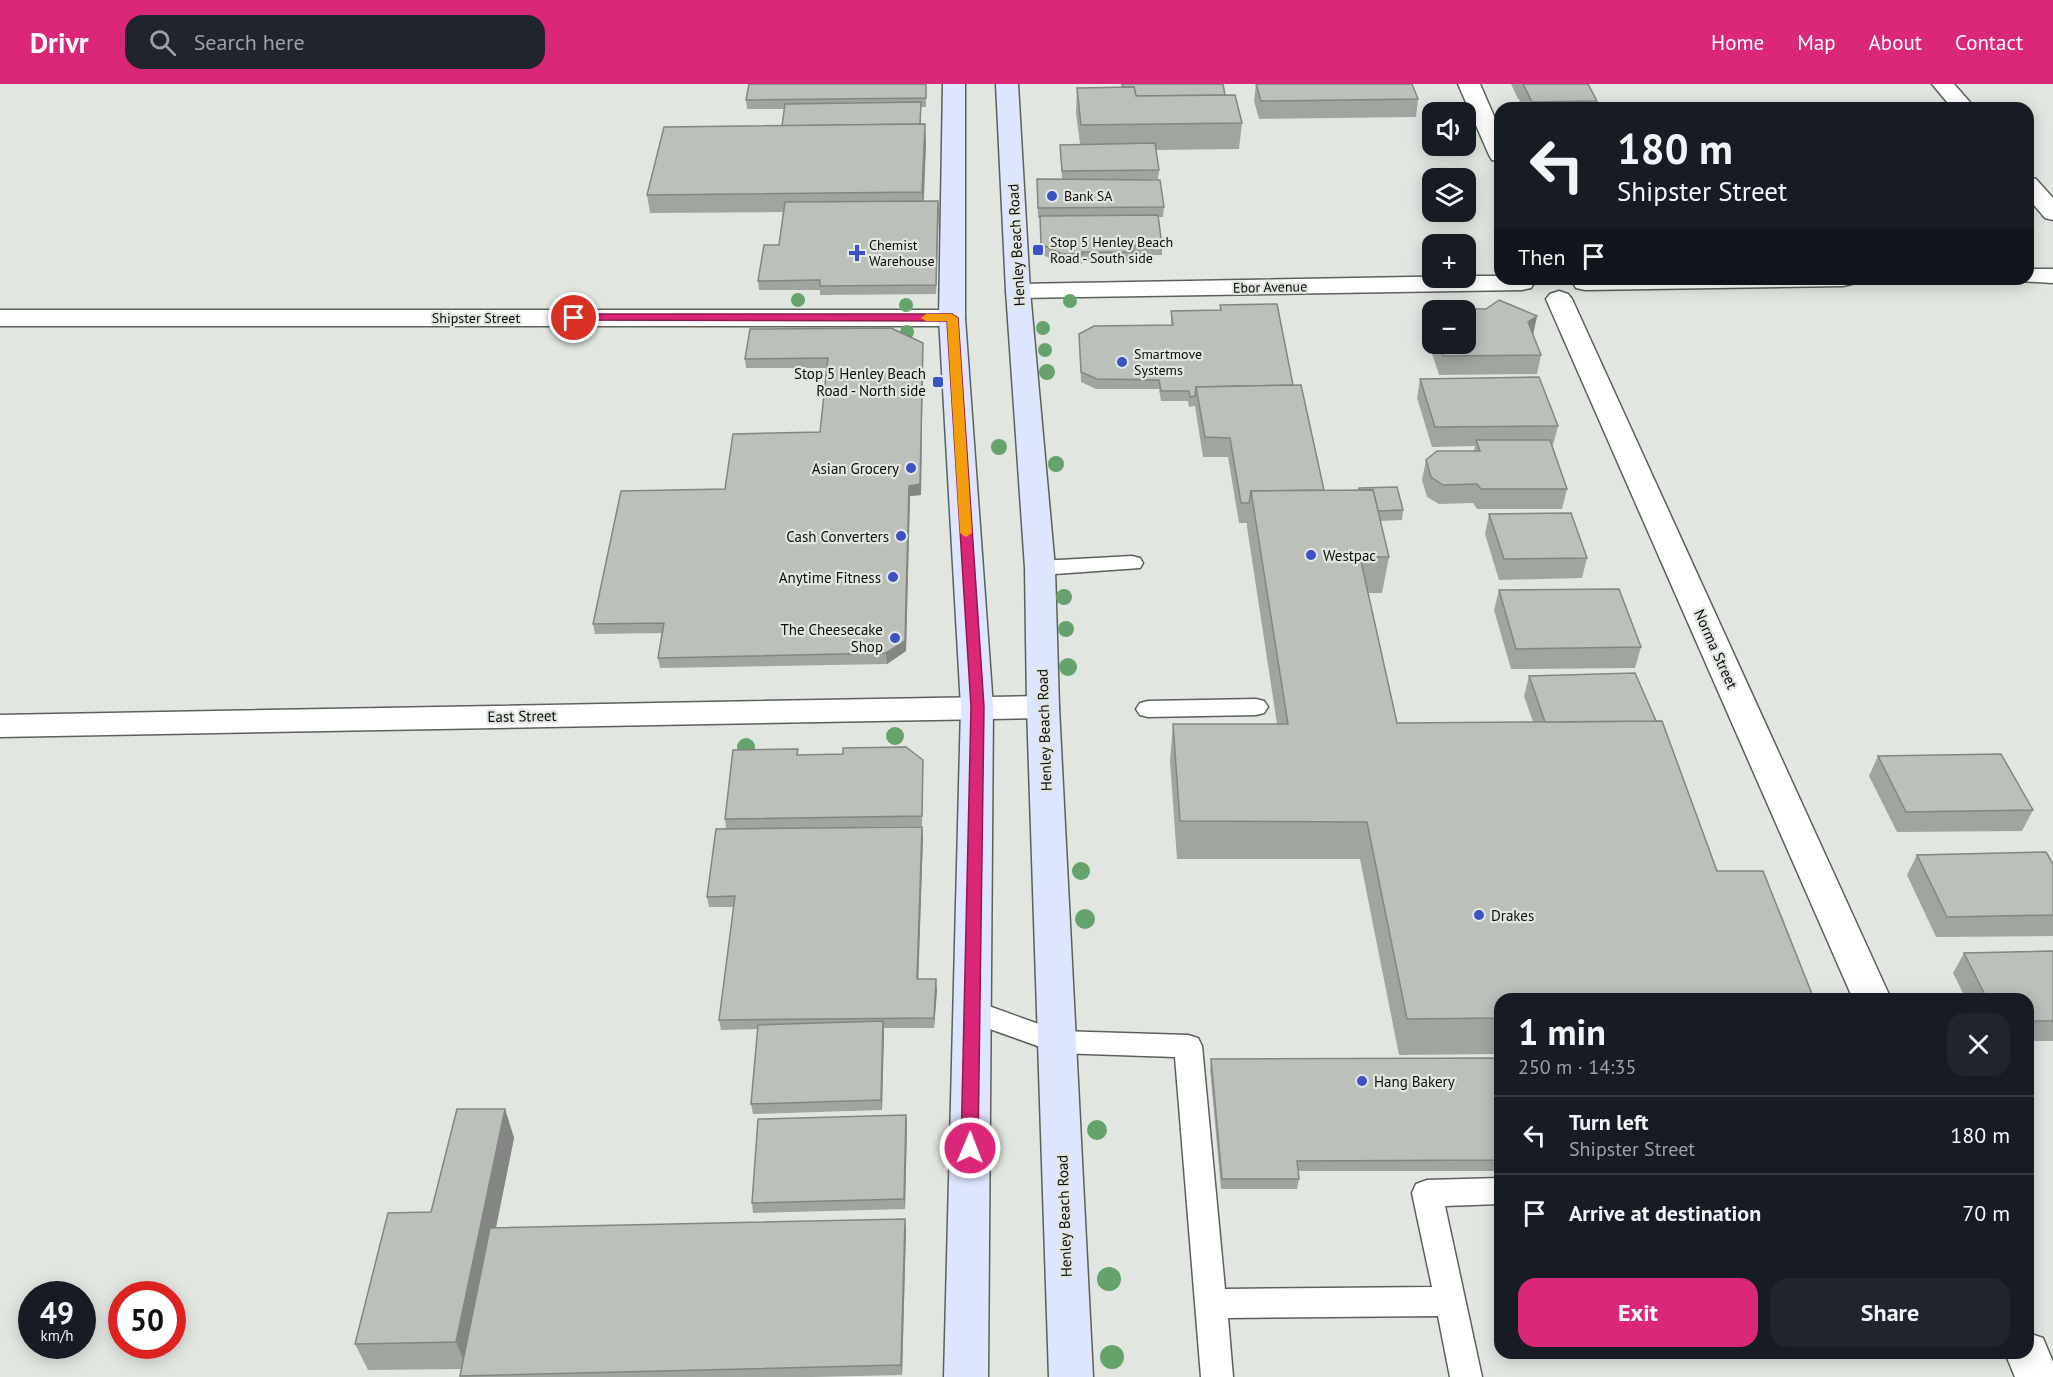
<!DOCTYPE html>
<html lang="en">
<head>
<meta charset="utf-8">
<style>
	:root { --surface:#171b24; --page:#20242c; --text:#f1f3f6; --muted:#9ea1a6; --line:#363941; --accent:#db2777 }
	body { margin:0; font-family:"PT Sans",sans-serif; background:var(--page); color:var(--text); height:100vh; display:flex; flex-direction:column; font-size:22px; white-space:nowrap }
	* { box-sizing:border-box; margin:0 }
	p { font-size:20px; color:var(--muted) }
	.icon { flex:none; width:33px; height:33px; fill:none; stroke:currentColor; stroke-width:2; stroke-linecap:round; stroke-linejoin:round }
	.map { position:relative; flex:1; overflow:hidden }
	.sheet { position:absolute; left:1494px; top:909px; width:540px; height:366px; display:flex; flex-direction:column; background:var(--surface); border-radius:18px; box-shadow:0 3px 15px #0003 }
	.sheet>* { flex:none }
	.top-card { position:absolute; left:1494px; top:18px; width:540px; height:183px; border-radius:18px; box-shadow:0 3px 15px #0003; background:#171b24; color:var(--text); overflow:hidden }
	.controls { position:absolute; left:1422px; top:18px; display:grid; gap:12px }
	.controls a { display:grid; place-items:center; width:54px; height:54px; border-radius:12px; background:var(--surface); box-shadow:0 3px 15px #0003; font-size:30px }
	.speed { position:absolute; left:18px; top:1197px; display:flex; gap:12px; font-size:30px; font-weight:700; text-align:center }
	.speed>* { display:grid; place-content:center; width:78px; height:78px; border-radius:50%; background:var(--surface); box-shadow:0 3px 15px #0003; line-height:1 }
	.speed small { font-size:15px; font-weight:400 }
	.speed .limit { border:9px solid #d22; background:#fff; color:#111 }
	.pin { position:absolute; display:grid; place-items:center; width:51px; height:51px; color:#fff; margin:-26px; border:3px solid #fff; border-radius:50%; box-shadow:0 2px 6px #0007 }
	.me { position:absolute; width:66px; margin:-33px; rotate:1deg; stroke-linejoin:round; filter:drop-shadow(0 0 4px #0008) }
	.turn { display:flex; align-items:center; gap:21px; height:126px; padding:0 24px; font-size:27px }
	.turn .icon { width:78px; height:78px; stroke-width:2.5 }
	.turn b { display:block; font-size:42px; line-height:51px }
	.then { display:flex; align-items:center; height:57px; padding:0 24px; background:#0003; gap:12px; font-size:22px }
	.round { display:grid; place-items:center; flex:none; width:63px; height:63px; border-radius:18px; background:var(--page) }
	.head { display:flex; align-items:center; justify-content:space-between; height:102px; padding:0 24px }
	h1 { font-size:36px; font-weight:700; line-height:45px }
	.button { display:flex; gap:12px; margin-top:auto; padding:12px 24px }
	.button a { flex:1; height:69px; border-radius:18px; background:var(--accent); color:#fff; font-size:24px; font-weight:700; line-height:69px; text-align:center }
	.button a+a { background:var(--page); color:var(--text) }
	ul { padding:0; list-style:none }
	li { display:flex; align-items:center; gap:18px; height:78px; padding:0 24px; border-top:2px solid var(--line) }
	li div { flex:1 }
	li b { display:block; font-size:22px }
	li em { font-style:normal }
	header { display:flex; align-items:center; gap:36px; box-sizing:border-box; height:84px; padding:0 30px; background:var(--accent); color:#fff }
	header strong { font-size:28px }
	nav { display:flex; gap:33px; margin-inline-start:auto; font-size:21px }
	.search { width:420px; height:54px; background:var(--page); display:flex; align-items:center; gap:15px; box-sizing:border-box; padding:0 21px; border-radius:18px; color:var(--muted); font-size:22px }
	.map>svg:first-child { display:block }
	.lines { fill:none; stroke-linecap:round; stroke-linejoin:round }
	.lane-casing { stroke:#5b605b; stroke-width:3 }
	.street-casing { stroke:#5b605b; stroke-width:3 }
	.secondary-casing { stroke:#5b605b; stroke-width:3 }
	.lane { fill:#fff; fill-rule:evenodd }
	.street { fill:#fff; fill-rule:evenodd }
	.secondary { fill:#dee5fe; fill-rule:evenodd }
	.tree { fill:#66a26c }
	.wall { fill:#a1a5a0; fill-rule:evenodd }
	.shaded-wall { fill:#838682 }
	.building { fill:#bbc0ba; stroke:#838682; stroke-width:1.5 }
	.route { fill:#db2777; stroke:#8e194d; stroke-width:1.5 }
	.slow { fill:#f59e0b }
	.poi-dot { fill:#3c51c4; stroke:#e1e7e0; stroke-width:2 }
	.labels { text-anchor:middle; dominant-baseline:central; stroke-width:4.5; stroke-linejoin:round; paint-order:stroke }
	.far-poi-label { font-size:14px; fill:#0b0d0b; stroke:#e1e7e0; text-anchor:start }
	.far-street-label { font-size:14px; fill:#0b0d0b; stroke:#e1e7e0 }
	.street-label { font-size:15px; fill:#0b0d0b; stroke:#e1e7e0 }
	.poi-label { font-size:15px; fill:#0b0d0b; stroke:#e1e7e0; text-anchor:end }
</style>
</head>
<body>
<header>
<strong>Drivr</strong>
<div class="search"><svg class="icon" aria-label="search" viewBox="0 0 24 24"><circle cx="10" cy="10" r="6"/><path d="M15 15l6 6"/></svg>Search here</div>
<nav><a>Home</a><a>Map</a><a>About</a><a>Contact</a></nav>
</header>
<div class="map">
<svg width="2053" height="1293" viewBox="0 0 2053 1293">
	<rect width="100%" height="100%" fill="#e1e7e0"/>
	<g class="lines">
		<defs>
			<g id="lane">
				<polygon points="1132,472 1140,474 1143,479 1140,484 1040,491 1032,489 1029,484 1032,479 1040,477"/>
				<polygon points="1256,615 1264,617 1268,623 1264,629 1256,631 1148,633 1140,631 1136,625 1140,619 1148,617"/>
				<polygon points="972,916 1058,947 1188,951 1198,954 1202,962 1225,1205 1432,1203 1412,1109 1416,1100 1427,1096 1500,1094 1500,1120 1445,1122 1482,1293 1450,1293 1438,1232 1228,1234 1233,1293 1201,1293 1175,973 1057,969 962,935 958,927 962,919"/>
			</g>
			<g id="street">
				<polygon points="1458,0 1480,0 1500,46 1500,78 1492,76 1489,71"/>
				<polygon points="1932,0 1954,0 1975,24 1952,24"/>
				<polygon points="2028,93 2036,95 2053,114 2053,136 2045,134 2028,114"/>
				<polygon points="2028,185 2053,185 2053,199 2019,197 2018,195 2028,195"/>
				<polygon points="1466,192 1500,192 1500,195 1532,195 1534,199 1531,204 1522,206 1018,214 1009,212 1006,207 1009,202 1018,200"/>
				<polygon points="1575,195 1855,195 1852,200 1843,202 1585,206 1576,204 1573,199"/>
				<polygon points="1559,207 1568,210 1572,215 1891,915 1853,915 1546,215 1550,210"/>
				<polygon points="0,226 952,226 961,229 965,234 961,239 952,242 0,242"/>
				<polygon points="1043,612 1055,615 1059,623 1055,631 1043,634 0,653 0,631"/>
				<polygon points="2028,1249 2043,1254 2053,1278 2053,1293 2015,1293 2005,1269 2028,1269"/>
			</g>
			<g id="secondary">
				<polygon points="943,0 965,0 965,234 993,623 988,1293 944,1293 961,623 939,234"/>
				<polygon points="996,0 1018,0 1030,207 1055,484 1059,623 1093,1293 1049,1293 1027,623 1025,484 1006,207"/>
			</g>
		</defs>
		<use href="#lane" class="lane-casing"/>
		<use href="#street" class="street-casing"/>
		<use href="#secondary" class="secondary-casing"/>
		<use href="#lane" class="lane"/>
		<use href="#street" class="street"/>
		<use href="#secondary" class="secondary"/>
	</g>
	<g class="tree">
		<circle cx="798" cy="216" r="7"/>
		<circle cx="1070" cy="217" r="7"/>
		<circle cx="906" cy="221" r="7"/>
		<circle cx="1043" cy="244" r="7"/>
		<circle cx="907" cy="248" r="7"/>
		<circle cx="1045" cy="266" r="7"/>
		<circle cx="1047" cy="288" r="8"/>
		<circle cx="999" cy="363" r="8"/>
		<circle cx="1056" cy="380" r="8"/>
		<circle cx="1064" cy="513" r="8"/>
		<circle cx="1066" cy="545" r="8"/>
		<circle cx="1068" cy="583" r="9"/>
		<circle cx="895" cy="652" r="9"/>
		<circle cx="746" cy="663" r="9"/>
		<circle cx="1081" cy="787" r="9"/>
		<circle cx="1085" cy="835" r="10"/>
		<circle cx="1097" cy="1046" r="10"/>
		<circle cx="1109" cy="1195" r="12"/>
		<circle cx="1112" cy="1273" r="12"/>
	</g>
	<g class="wall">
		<polygon points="749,0 926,0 926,23 921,23 921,40 926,58 924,117 938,117 936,210 820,211 820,206 759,206 758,197 779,161 783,128 650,129 647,111 782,42 784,25 747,25 746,16"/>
		<polygon points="1121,0 1223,0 1225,11 1242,39 1239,65 1156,66 1159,86 1158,95 1126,96 1164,123 1163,133 1158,133 1162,162 1162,171 1132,171 1132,177 1082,178 1082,180 1062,180 1041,170 1040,134 1038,134 1037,95 1062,95 1060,61 1080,60 1076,29 1077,4 1121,3"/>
		<polygon points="1256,0 1418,15 1416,33 1259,35 1254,17"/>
		<polygon points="1511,0 1588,0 1597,17 1596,23 1601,24 1523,24 1519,17 1520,15 1518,15"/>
		<polygon points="1220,221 1293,301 1324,406 1358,406 1359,404 1403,426 1402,436 1380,437 1389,473 1382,509 1368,509 1397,639 1533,638 1524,612 1529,592 1635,589 1500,915 1500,970 1399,971 1360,775 1177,775 1170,677 1173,640 1277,640 1247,443 1247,439 1239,439 1228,373 1203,373 1195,322 1189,323 1188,317 1161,317 1159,305 1096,305 1081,298 1079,250 1171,241 1171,227 1220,226"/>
		<path d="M1427,225L1537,232L1533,250L1541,271L1537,290L1439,291L1424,245ZM1432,226L1466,260H1432Z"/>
		<polygon points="923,259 921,411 910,412 906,567 887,580 660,584 658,574 662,549 595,550 593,540 725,405 820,348 826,284 746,284 745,275"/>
		<polygon points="1420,295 1558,342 1553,361 1552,361 1567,405 1562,425 1477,425 1473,419 1439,420 1427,413 1422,396 1426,376 1474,367 1475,362 1432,363 1417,314"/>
		<polygon points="1489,430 1587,474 1582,494 1499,496 1485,450"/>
		<polygon points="1499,506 1641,563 1635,584 1511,585 1494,526"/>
		<polygon points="798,671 923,686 922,742 812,744 922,743 923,753 918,895 937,906 934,944 884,944 882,1026 753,1030 751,1020 758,945 721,946 719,936 734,823 709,823 707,813 726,745 725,735"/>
		<polygon points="1878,672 2033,726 2022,747 1897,748 1869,692"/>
		<polygon points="1917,771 2053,780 2053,852 1936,853 1907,791"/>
		<polygon points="2053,867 2053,957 2028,957 2028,915 1966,915 1953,889 1964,869"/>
		<polygon points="1500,974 1500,1087 1298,1087 1299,1095 1297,1105 1221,1105 1210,985 1211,975"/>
		<polygon points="505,1025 514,1054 496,1144 906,1145 902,1291 813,1293 460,1293 461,1285 368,1286 355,1260 431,1128"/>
		<polygon points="906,1031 907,1041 905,1125 753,1129 752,1119"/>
	</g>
	<g class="shaded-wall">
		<polygon points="925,40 926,58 923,126 922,108"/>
		<polygon points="938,117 939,126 936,210 936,201"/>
		<polygon points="1537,232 1533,251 1528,238"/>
		<polygon points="923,259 921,411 910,412 906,567 887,580 886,569 909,402"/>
		<polygon points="922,743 923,753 918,906 917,895"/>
		<polygon points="936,895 937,906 934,944 934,934"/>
		<polygon points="883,937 884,947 882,1026 881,1016"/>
		<polygon points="505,1025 514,1054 467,1285 456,1258"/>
		<polygon points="906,1031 907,1041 905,1125 904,1115"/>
		<polygon points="905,1135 906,1145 902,1291 901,1281"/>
	</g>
	<g class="building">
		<polygon points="749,0 926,0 926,14 746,16"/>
		<polygon points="1123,0 1223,0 1225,11 1136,12 1134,3 1123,3"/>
		<polygon points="1256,0 1412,0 1418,15 1261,17"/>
		<polygon points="1523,0 1588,0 1597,17 1532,18"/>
		<polygon points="1134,3 1136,12 1235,11 1242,39 1081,41 1077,4"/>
		<polygon points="921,18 920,40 782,42 785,20"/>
		<polygon points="1601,23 1601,24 1558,24"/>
		<polygon points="925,40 922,108 647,111 664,43"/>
		<polygon points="1155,59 1159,86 1062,87 1060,61"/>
		<polygon points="1037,95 1160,96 1164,123 1038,124"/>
		<polygon points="938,117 936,201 820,202 820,196 758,197 764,161 779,161 785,118"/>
		<polygon points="1158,131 1162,162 1132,162 1133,168 1082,168 1082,170 1062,170 1041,160 1040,132"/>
		<polygon points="1499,216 1537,232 1528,238 1541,271 1443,272 1439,260 1466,260 1466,226 1432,226 1432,241 1427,225 1486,225"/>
		<polygon points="1277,220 1293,301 1196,303 1195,312 1190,313 1189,307 1161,307 1159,296 1097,295 1081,288 1079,250 1094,242 1173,241 1171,227 1221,226 1220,221"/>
		<polygon points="891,244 923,259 920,400 909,402 905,557 886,569 658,574 664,539 593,540 621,407 725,405 733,350 820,348 828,274 745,275 750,245"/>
		<polygon points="1539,293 1558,342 1435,343 1420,295"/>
		<polygon points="1301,301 1324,406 1251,407 1249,419 1241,419 1230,354 1205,353 1196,303"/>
		<polygon points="1476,356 1550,356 1567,405 1481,405 1477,400 1443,401 1431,393 1426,376 1437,367 1480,367"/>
		<polygon points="1397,403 1403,426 1378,427 1373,406 1359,406 1359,404"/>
		<polygon points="1373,406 1389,473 1360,473 1397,639 1662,637 1717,787 1763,787 1814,915 1500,915 1500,934 1407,935 1367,738 1180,737 1173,640 1288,640 1251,407"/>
		<polygon points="1571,429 1587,474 1504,475 1489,430"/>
		<polygon points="1619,505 1641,563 1516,565 1499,506"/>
		<polygon points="1635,589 1656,637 1545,638 1529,592"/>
		<polygon points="906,663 923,676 922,732 725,735 733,666 798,665 797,671 843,670 843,664"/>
		<polygon points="2001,670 2033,726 1906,728 1878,672"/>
		<polygon points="922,743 917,895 936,895 934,934 719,936 735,812 707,813 716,745"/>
		<polygon points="2046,768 2053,780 2053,831 1947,833 1917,771"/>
		<polygon points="2053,867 2053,937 2028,937 2028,915 1987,915 1964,869"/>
		<polygon points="883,937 881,1016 751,1020 758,941"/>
		<polygon points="1500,974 1500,1076 1297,1077 1299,1095 1222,1095 1211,975"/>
		<polygon points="457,1025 505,1025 456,1258 355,1260 388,1129 431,1128"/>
		<polygon points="906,1031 904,1115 752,1119 758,1035"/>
		<polygon points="905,1135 901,1281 460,1292 490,1144"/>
	</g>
	<polygon class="route" points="574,230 952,230 958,234 984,623 978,1064 976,1069 970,1071 964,1069 961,1064 971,623 947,237 570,236 570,231"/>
	<polygon class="slow" points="952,230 958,234 972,449 966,453 960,449 947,237 926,237 921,234 926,230"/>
	<g class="poi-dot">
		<circle cx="1052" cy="112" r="6"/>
		<rect x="1032" y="160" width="12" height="12" rx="3"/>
		<path d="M854 160h6v6h6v6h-6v6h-6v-6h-6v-6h6z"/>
		<circle cx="1122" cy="278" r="6"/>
		<rect x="932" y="292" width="12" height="12" rx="3"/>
		<circle cx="911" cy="384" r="6"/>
		<circle cx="901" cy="452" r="6"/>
		<circle cx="1311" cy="471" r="6"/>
		<circle cx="893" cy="493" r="6"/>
		<circle cx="895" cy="554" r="6"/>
		<circle cx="1479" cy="831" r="6"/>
		<circle cx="1362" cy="997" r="6"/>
	</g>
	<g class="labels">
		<g class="far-poi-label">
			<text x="1064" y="112">Bank SA</text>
			<text x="1050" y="158">Stop 5 Henley Beach<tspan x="1050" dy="16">Road - South side</tspan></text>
			<text x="869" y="161">Chemist<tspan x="869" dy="16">Warehouse</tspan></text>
			<text x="1134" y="270">Smartmove<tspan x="1134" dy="16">Systems</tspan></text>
		</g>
		<g class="far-street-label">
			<text transform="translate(1270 203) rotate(-1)">Ebor Avenue</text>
			<text x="476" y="234">Shipster Street</text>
		</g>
		<g class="street-label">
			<text transform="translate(1016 161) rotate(-93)">Henley Beach Road</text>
			<text transform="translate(1716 565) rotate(66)">Norma Street</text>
			<text transform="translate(522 632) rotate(-1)">East Street</text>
			<text transform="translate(1044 646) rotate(-92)">Henley Beach Road</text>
			<text transform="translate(1064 1132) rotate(-92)">Henley Beach Road</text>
		</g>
		<g class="poi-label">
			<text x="926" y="289">Stop 5 Henley Beach<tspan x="926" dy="17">Road - North side</tspan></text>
			<text x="899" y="384">Asian Grocery</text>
			<text x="889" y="452">Cash Converters</text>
			<text x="1323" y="471" text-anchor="start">Westpac</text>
			<text x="881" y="493">Anytime Fitness</text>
			<text x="883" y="545">The Cheesecake<tspan x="883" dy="17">Shop</tspan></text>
			<text x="1491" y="831" text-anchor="start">Drakes</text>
			<text x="1374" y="997" text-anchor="start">Hang Bakery</text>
		</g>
	</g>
</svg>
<div class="controls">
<a><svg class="icon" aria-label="sound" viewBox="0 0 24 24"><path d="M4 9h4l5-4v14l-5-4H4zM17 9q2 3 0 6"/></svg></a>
<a><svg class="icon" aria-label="layers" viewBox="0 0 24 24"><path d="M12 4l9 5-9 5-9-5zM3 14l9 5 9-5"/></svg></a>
<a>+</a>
<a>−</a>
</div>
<div class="speed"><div>49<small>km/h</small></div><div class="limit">50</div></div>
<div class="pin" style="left:574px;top:234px;background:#d93025"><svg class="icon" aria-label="arrive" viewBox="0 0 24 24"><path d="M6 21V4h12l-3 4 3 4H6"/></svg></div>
<svg class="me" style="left:970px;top:1064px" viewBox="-20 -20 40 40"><circle r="17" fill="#db2777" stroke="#fff" stroke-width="3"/><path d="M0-11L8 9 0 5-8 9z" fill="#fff"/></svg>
<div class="top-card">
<div class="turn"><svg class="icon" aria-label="left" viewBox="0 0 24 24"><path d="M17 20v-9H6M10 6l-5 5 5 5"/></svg><div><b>180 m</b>Shipster Street</div></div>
<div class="then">Then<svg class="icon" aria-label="arrive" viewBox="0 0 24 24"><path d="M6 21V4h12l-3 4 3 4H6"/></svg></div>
</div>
<section class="sheet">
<div class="head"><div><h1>1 min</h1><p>250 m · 14:35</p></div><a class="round"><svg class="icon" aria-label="close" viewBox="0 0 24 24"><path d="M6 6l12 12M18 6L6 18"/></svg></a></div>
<ul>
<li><svg class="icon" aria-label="left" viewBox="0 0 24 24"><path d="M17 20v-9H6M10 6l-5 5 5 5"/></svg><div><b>Turn left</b><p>Shipster Street</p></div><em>180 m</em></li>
<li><svg class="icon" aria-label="arrive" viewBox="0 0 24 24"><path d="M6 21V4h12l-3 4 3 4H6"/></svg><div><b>Arrive at destination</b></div><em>70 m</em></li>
</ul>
<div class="button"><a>Exit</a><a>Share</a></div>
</section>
</div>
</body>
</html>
